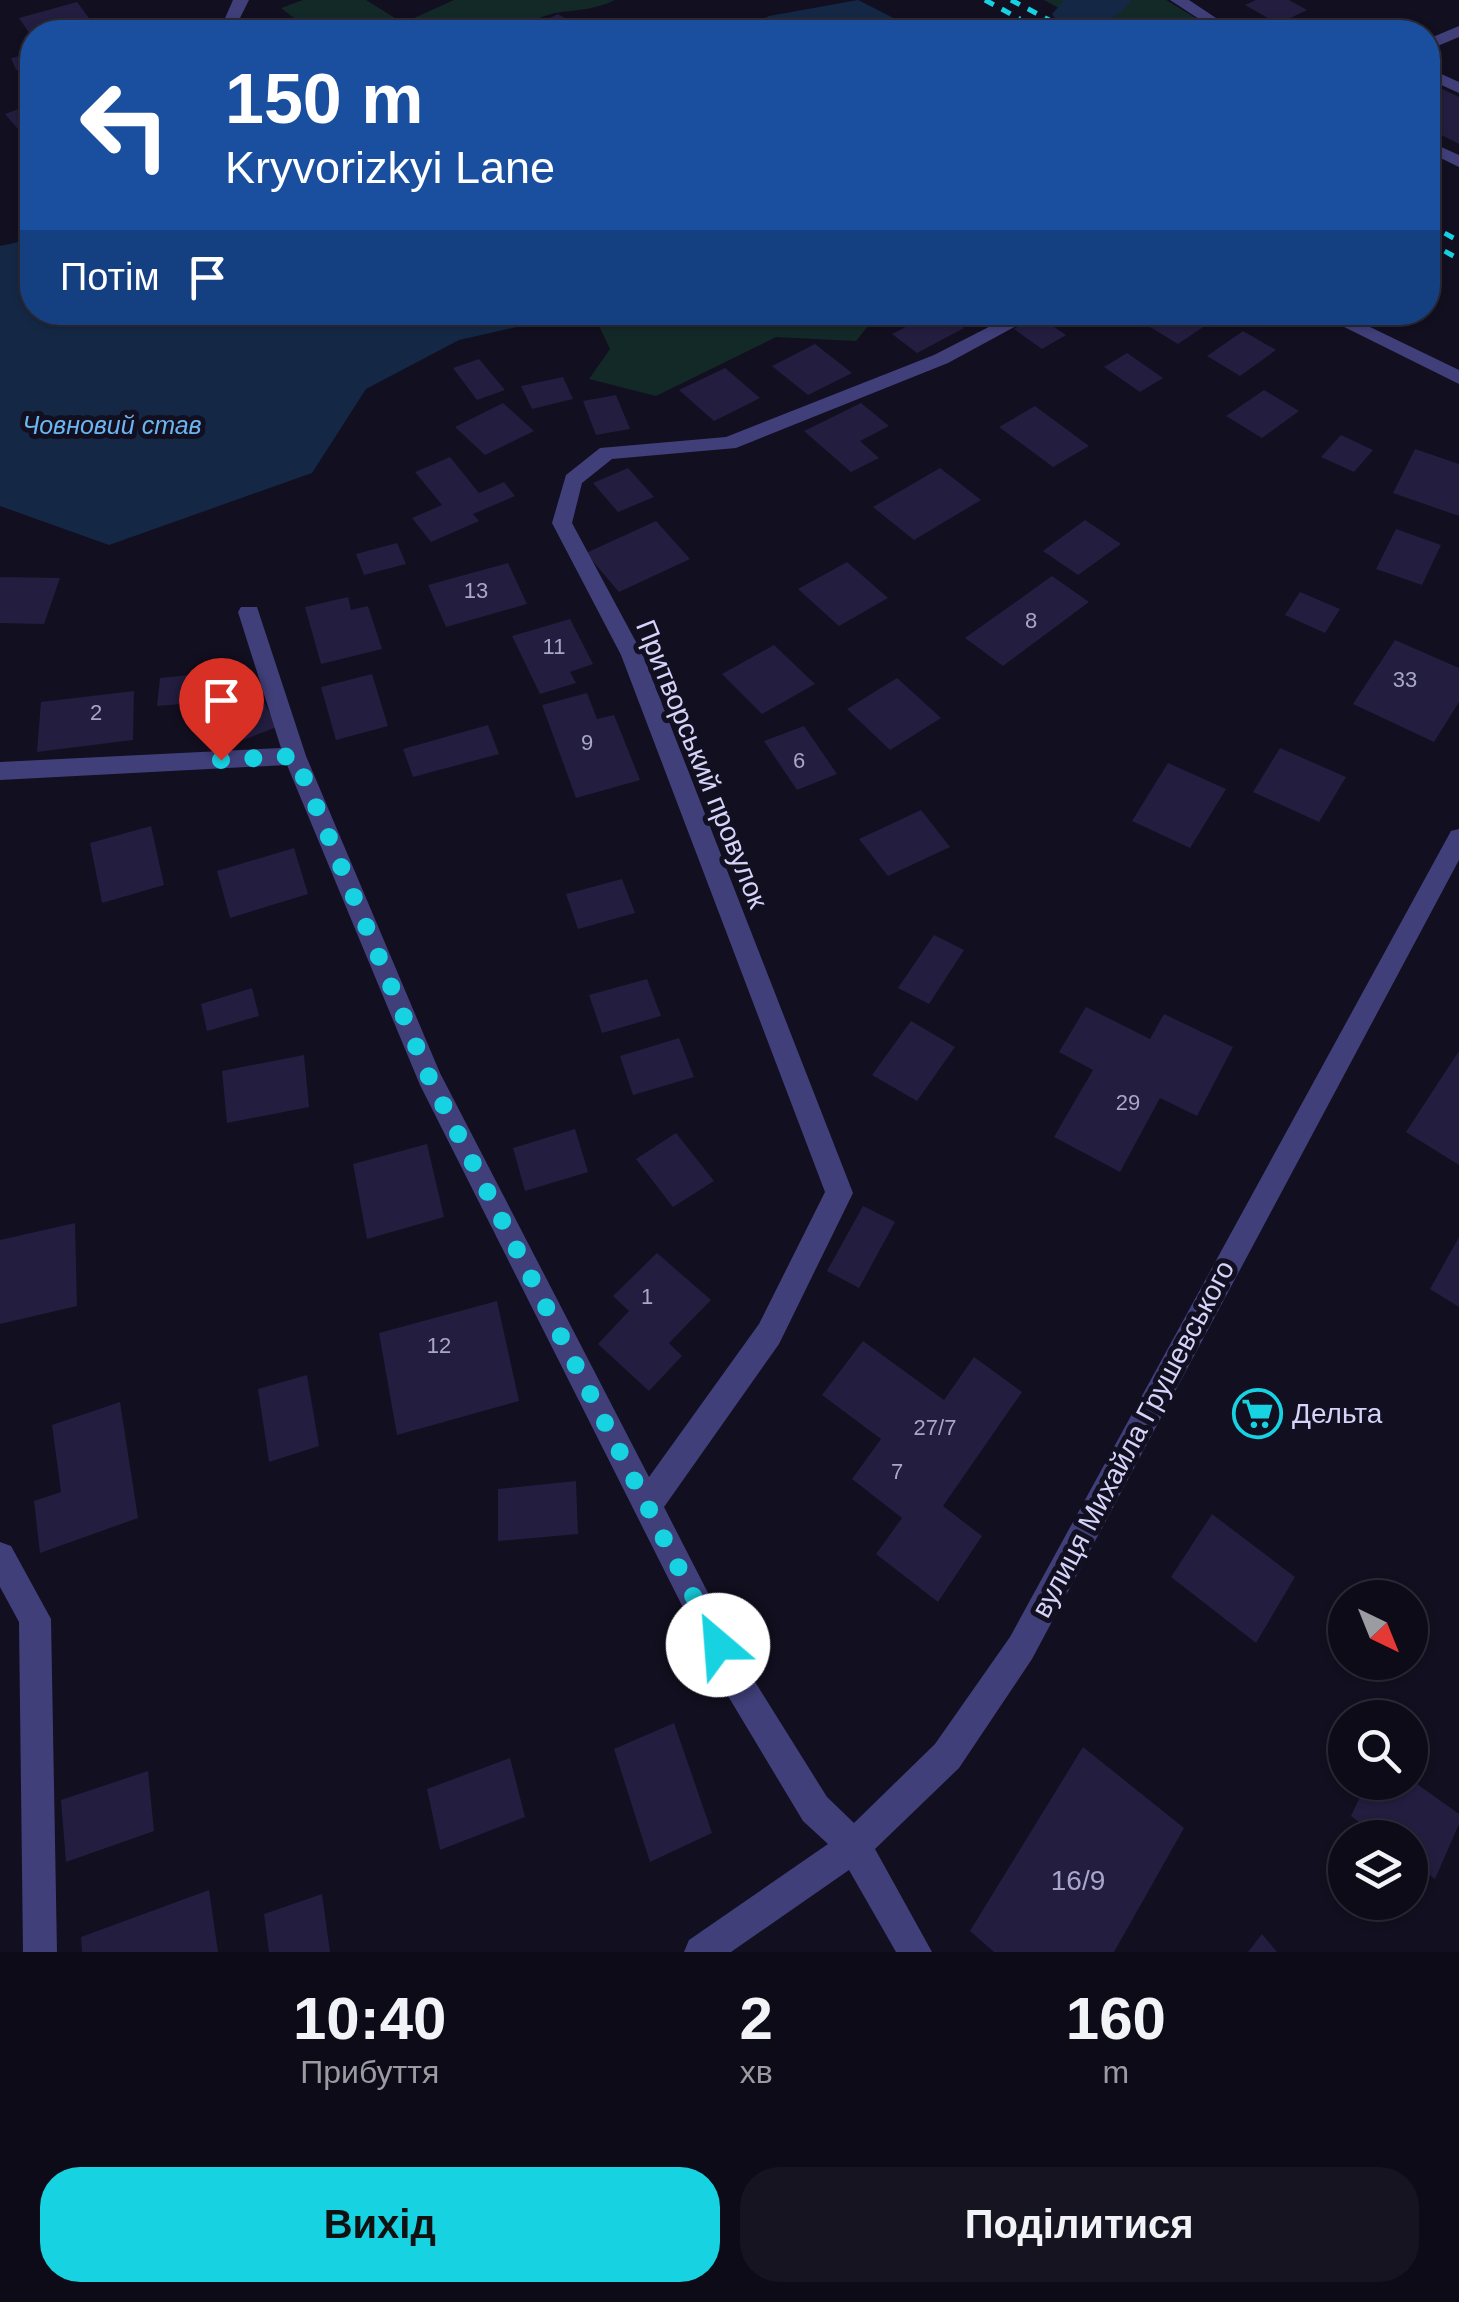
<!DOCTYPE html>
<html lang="uk">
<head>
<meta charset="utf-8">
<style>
	:root { --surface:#0e0b18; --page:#171421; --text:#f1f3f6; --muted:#9b9ba2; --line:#2e2b37; --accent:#17d3e2 }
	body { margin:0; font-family:Arial,sans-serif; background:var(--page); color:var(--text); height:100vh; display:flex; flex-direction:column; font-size:38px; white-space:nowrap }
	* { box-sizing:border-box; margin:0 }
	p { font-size:32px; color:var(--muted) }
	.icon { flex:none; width:55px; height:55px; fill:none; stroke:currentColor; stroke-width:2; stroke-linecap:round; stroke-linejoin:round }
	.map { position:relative; height:1952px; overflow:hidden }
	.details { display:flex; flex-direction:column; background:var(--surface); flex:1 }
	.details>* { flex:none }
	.banner { position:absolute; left:20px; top:20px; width:1420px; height:305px; border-radius:40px; box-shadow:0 2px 8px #0004,0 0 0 2px var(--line); background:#1a4fa0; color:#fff; overflow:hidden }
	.needle { width:65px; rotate:137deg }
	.tools { position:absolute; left:1328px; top:1580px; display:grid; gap:20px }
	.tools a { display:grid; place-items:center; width:100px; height:100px; border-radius:50%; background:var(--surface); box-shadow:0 2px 8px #0004,0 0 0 2px var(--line); font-size:50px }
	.pin { position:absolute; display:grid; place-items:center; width:85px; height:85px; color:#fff; margin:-102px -42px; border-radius:50% 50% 50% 0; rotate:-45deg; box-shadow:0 0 10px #0007 }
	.pin .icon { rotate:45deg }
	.me { position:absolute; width:110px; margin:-55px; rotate:333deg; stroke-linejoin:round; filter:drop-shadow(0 0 8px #0008) }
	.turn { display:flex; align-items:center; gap:35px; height:210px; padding:0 40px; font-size:45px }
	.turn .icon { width:130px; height:130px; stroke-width:2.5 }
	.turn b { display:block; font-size:70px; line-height:85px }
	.then { display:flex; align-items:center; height:95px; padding:0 40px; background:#0003; gap:20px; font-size:38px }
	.eta { display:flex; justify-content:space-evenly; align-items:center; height:170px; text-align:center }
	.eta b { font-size:60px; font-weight:700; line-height:70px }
	.primary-button { display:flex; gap:20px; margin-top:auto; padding:20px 40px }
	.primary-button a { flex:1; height:115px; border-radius:40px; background:var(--accent); color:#111; font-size:40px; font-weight:700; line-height:115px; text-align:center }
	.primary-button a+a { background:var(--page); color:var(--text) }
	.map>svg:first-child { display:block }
	.green { fill:#132928 }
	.water { fill:#142845 }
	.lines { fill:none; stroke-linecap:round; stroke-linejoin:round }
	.river { fill:#142845; fill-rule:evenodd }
	.building { fill:#231d3f }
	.minor { fill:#403f7a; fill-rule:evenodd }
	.rail { stroke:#17d3e2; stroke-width:5; stroke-dasharray:10 9; stroke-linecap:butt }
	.route { stroke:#17d3e2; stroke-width:18; stroke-dasharray:0 32.4 }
	.labels { text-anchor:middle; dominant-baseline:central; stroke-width:10; stroke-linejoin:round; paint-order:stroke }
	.number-label { font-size:22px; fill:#a9a6cb }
	.far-water-label { font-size:25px; font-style:italic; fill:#6bb6f0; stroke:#120f20 }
	.street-label { font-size:28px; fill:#d6d3fa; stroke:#120f20 }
	.poi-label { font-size:28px; fill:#d6d3fa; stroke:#120f20; text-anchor:start }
	.near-number-label { font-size:28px; fill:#a9a6cb }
</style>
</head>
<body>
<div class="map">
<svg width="1459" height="1952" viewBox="0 0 1459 1952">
	<rect width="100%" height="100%" fill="#120f20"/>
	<g class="green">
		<path d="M303,0H366L403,23L454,0H615C575,19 555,1 518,32H312L281,8Z"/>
		<polygon points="1044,0 1166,0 1219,32 1102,32"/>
		<polygon points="866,312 873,320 856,341 776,337 656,396 589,379 610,349 593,313"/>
	</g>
	<g class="water">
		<polygon points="858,0 921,32 740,32 769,16"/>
		<polygon points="32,239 32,312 580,313 459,340 366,389 312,473 109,545 0,506 0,246"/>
	</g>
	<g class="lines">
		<path class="river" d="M1065,0H1131C1115,23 1086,32 1059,25L1052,14Z"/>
	</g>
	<g class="building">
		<polygon points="1256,0 1289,0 1307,10 1278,24 1245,5"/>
		<polygon points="77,2 92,22 56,32 32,32 32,37 19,18"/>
		<polygon points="558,14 581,28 571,32 521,32"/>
		<polygon points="32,53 32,67 16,70 11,58"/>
		<polygon points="1428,82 1459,97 1459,144 1428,128"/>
		<polygon points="32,104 32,131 23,135 5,114"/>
		<polygon points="934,312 943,312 964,328 917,353 892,334"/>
		<polygon points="1163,312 1204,312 1215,319 1178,344 1145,324"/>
		<polygon points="1038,316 1066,335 1042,349 1014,329"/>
		<polygon points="1243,331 1276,350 1240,376 1207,356"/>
		<polygon points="815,344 852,373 808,395 772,366"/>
		<polygon points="1127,353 1163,378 1140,392 1104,367"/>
		<polygon points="479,359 505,390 477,400 453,368"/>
		<polygon points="725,368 760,398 714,421 679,390"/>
		<polygon points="563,377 573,399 532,409 521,386"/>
		<polygon points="1264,390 1299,411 1262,438 1226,416"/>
		<polygon points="616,395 630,429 596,435 583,401"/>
		<polygon points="503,403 534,431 485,455 455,427"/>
		<polygon points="861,403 889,426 860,441 879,458 851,472 804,431"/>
		<polygon points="1035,406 1089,446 1053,467 999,427"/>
		<polygon points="1341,435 1373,450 1354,472 1321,457"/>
		<polygon points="1415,449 1459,464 1459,516 1393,493"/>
		<polygon points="450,457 479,493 504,482 515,496 473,514 479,521 431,542 412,518 442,505 415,472"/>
		<polygon points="628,468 654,497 618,512 593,483"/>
		<polygon points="940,468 981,500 914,540 873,507"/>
		<polygon points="1085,520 1121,544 1078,575 1043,551"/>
		<polygon points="656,521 690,559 619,592 586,553"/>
		<polygon points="1396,529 1441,545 1422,585 1376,569"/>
		<polygon points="397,543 406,564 364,575 356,554"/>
		<polygon points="847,562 888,598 839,626 798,589"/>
		<polygon points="508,563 527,604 446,627 428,585"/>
		<polygon points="1052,576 1089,602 1003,666 965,638"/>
		<polygon points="0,577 60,578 44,624 0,623"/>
		<polygon points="1300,592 1340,609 1325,633 1285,615"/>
		<polygon points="348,597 351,610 368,606 382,649 321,664 305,607"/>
		<polygon points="570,619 593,664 570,672 576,683 540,694 512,636"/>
		<polygon points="1395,640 1459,668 1459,702 1434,742 1353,704"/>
		<polygon points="774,645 815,684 762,714 722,674"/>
		<polygon points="209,673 206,702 157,706 160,678"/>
		<polygon points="372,674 388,726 336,740 321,687"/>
		<polygon points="897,678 941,718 890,750 847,709"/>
		<polygon points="254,683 277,727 238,742 216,698"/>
		<polygon points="134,691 133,740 37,752 41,702"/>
		<polygon points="587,693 597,719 614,715 640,780 576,798 542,705"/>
		<polygon points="488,725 499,754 413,777 403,749"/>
		<polygon points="804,726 837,774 797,790 764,741"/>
		<polygon points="1280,748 1346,777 1319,822 1253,792"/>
		<polygon points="1168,763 1226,789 1190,848 1132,821"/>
		<polygon points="921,810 950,847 888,876 859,839"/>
		<polygon points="151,826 164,885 102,903 90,843"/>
		<polygon points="294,848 308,894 230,918 217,871"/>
		<polygon points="622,879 635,913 578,929 566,894"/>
		<polygon points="934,935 964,950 929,1004 898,988"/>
		<polygon points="647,979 661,1016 602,1033 589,995"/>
		<polygon points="252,988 259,1016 207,1031 201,1004"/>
		<polygon points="1086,1007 1150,1039 1164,1014 1233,1047 1197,1116 1160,1098 1120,1172 1054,1137 1093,1070 1059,1052"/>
		<polygon points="911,1021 955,1047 917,1101 872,1075"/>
		<polygon points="679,1038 694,1077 633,1095 620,1056"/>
		<polygon points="1459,1051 1459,1165 1406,1132"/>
		<polygon points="304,1055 309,1107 227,1123 222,1071"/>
		<polygon points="575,1129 588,1172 525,1191 513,1148"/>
		<polygon points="676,1133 714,1181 673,1207 636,1159"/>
		<polygon points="427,1144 444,1217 367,1239 353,1164"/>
		<polygon points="863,1206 895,1222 859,1288 827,1271"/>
		<polygon points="75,1223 77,1306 0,1324 0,1240"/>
		<polygon points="1459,1237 1459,1307 1430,1289"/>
		<polygon points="657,1253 711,1300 669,1343 682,1356 649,1391 598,1344 629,1311 613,1296"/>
		<polygon points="497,1301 519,1401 397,1435 379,1333"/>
		<polygon points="863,1341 944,1400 974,1357 1022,1392 943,1506 982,1536 938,1602 876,1554 902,1518 852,1479 881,1439 822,1395"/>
		<polygon points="307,1375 319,1446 269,1462 258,1389"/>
		<polygon points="120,1402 138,1518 40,1553 34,1501 61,1492 52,1425"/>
		<polygon points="576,1481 578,1534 498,1541 498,1489"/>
		<polygon points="1212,1514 1295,1577 1256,1643 1171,1577"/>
		<polygon points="674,1723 712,1833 650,1862 614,1749"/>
		<polygon points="1083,1747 1184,1828 1114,1952 994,1952 970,1931"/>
		<polygon points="510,1758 525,1817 440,1850 427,1789"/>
		<polygon points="148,1771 154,1831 66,1862 61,1800"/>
		<polygon points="1410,1779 1459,1814 1459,1824 1435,1879 1410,1860 1410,1838 1380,1838 1351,1816 1367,1782 1410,1782"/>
		<polygon points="209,1890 218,1952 82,1952 81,1937"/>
		<polygon points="322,1894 330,1952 269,1952 264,1914"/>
		<polygon points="1262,1934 1277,1952 1248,1952"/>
	</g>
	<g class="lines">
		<g class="minor">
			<polygon points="233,0 249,0 233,32 219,32"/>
			<polygon points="1170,0 1189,0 1237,32 1219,32"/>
			<polygon points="1459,26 1459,37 1428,50 1428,39"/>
			<polygon points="1428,68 1459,82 1459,93 1428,79"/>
			<polygon points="1428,141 1459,155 1459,167 1428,152"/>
			<polygon points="1018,312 1042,312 948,363 736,448 612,459 582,483 572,523 643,655 853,1193 779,1344 664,1507 747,1669 827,1797 854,1823 935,1744 1010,1637 1451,831 1459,829 1459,860 1032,1659 959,1768 875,1849 932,1952 896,1952 849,1870 731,1952 684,1952 689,1940 828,1844 803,1821 725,1691 420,1085 287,765 0,780 0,762 281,748 238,612 241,607 257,607 306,756 440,1073 649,1477 759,1324 825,1192 621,655 552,523 566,475 600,448 726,437 934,355"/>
			<polygon points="1314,312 1339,312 1459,370 1459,384"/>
			<polygon points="0,1542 11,1546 51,1619 57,1952 23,1952 19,1622 0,1587"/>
		</g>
		<g class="rail">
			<polyline points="985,0 1020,19"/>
			<polyline points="1011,0 1072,32"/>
			<polyline points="1428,224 1459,241"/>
			<polyline points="1428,242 1459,259"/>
		</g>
	</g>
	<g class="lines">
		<polyline class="route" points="221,760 295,756 429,1077 718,1645"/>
	</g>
	<defs>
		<symbol id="supermarket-ring" viewBox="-11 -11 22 22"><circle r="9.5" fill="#120f20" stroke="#17d3e2" stroke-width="1.5"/><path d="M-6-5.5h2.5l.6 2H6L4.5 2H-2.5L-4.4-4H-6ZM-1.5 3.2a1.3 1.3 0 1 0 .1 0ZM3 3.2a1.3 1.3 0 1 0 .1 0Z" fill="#17d3e2"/></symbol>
	</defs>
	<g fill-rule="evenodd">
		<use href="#supermarket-ring" x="1230" y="1386" width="55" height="55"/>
	</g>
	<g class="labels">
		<g class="number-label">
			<text x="476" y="590">13</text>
			<text x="1031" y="620">8</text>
			<text x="554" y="646">11</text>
			<text x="1405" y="679">33</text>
			<text x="96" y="712">2</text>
			<text x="587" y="742">9</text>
			<text x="799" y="760">6</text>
			<text x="1128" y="1102">29</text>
			<text x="647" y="1296">1</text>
			<text x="439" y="1345">12</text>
			<text x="935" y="1427">27/7</text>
			<text x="897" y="1471">7</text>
		</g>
		<g class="far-water-label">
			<text x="112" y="425">Човновий став</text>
		</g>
		<g class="street-label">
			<text transform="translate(702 764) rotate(68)">Притворський провулок</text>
			<text transform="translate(1133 1439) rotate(-62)">вулиця Михайла Грушевського</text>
		</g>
		<g class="poi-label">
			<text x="1292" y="1413">Дельта</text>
		</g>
		<g class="near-number-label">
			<text x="1078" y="1880">16/9</text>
		</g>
	</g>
</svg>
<div class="tools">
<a><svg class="needle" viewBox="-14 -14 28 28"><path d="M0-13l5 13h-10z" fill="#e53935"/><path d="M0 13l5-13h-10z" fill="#9b9ba2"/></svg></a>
<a><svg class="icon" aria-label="search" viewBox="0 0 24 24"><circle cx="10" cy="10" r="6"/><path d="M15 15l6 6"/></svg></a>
<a><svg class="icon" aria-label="layers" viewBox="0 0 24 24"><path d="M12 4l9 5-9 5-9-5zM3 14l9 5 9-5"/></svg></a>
</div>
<div class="pin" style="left:221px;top:760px;background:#d93025"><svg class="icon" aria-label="arrive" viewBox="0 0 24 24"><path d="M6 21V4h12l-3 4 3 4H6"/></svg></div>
<svg class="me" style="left:718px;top:1645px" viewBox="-20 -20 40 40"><circle r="19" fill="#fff"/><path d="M0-13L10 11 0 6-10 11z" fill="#17d3e2"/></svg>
<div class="banner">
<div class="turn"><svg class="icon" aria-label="left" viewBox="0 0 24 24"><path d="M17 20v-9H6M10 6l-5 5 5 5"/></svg><div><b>150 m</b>Kryvorizkyi Lane</div></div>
<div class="then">Потім<svg class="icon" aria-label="arrive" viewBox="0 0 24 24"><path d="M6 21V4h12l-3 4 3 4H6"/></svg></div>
</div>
</div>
<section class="details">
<div class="eta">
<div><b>10:40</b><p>Прибуття</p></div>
<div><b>2</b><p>хв</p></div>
<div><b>160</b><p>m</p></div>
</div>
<div class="primary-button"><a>Вихід</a><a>Поділитися</a></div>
</section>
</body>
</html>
